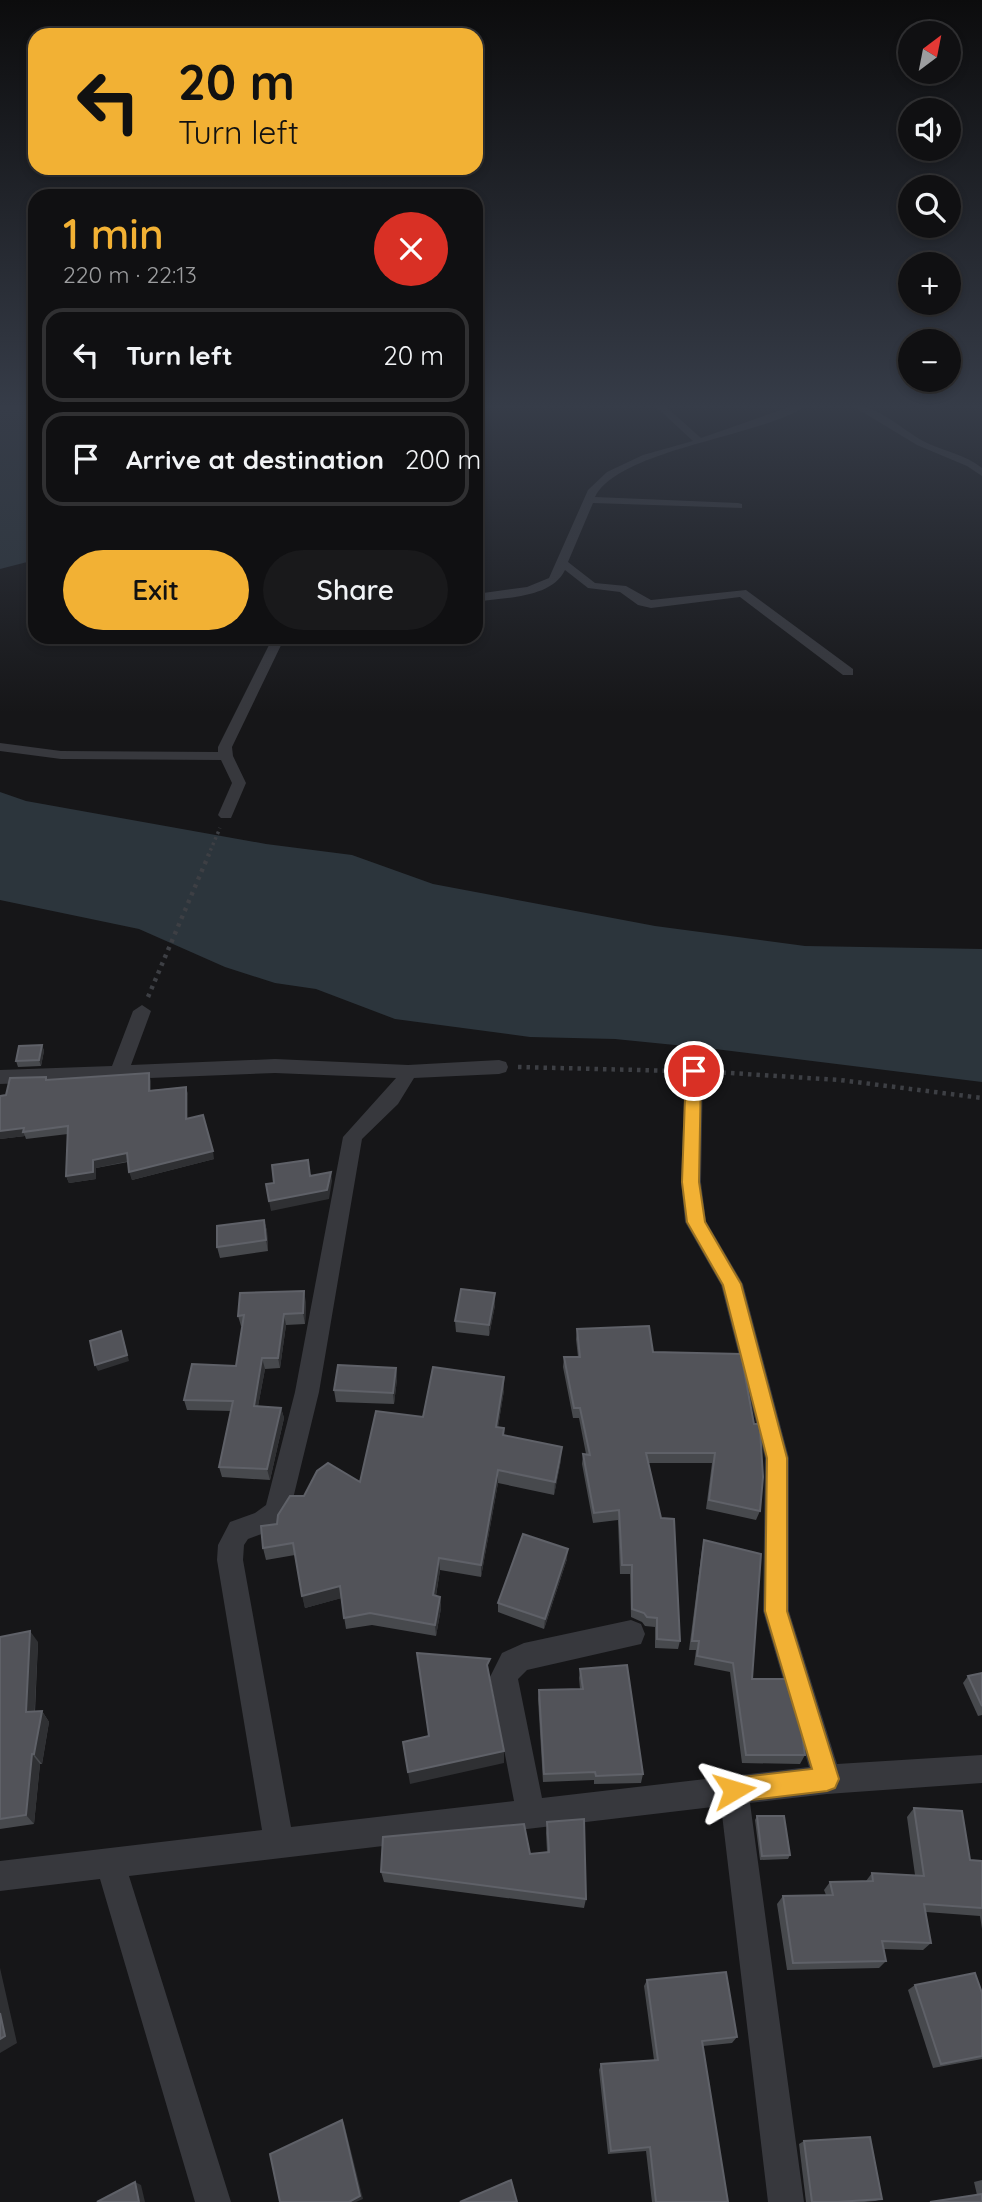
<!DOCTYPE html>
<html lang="en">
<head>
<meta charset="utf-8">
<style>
	:root { --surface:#101012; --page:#19191b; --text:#f1f3f6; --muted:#9c9d9f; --line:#303032; --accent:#f2b134 }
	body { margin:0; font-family:Quicksand,sans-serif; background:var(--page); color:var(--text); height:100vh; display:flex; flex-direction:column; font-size:26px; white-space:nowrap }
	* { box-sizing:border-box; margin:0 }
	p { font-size:23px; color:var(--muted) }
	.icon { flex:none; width:38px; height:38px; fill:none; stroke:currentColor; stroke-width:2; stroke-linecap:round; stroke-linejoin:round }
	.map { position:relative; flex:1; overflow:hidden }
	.details { position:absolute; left:28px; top:189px; width:455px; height:455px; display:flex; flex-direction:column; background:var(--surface); border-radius:21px; box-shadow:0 4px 10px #0003,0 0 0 2px var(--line) }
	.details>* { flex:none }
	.hud { position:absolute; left:28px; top:28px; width:455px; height:147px; border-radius:21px; box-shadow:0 4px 10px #0003,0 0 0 2px var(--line); background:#f2b134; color:#111; overflow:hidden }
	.needle { width:46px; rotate:32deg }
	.buttons { position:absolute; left:898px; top:21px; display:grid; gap:14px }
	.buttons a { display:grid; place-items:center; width:63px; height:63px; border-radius:50%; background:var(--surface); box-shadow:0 4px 10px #0003,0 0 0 2px var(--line); font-size:35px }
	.pin { position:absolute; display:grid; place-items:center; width:60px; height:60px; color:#fff; margin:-30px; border:4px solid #fff; border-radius:50%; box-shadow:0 2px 7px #0007 }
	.me { position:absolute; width:77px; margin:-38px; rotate:83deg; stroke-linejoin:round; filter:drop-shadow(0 0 5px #0008) }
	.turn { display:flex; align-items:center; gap:24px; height:147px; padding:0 35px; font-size:32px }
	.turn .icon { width:91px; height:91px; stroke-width:2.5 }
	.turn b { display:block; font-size:49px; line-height:60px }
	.round { display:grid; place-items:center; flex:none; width:74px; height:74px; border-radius:37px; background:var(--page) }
	.head { display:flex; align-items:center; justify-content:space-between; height:119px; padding:0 35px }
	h1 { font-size:42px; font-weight:600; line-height:52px; color:var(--accent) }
	.action { display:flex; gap:14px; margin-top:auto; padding:14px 35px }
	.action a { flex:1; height:80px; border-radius:42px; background:var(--accent); color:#111; font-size:28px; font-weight:600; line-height:80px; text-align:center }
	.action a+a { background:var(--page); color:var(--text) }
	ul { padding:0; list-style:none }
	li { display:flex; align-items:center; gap:21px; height:94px; margin:0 14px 10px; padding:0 21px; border:4px solid var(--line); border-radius:21px }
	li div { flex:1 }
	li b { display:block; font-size:26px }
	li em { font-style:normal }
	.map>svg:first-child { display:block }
	.water { fill:#2c353c }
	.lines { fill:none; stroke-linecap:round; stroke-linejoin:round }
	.path-far1 { stroke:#3d3f44; stroke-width:3.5; stroke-dasharray:2.5 3.5; stroke-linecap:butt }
	.path { stroke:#3d3f44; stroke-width:4.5; stroke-dasharray:3.5 5; stroke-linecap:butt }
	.minor { fill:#37383d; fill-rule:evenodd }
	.wall { fill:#47494d }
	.shaded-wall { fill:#2f3033 }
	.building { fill:#525359; stroke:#5f6168; stroke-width:2 }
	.route { fill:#f2b134; stroke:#9d7322; stroke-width:2 }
</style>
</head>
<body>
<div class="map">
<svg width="982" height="2202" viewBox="0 0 982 2202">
	<rect width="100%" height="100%" fill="#161618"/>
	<g class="water">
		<polygon points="0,405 35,405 35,560 0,569"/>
		<polygon points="0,792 26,801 266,844 352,855 433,884 655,926 805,946 982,949 982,1082 715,1049 615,1039 530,1037 395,1019 316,989 275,983 225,967 139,929 0,900"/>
	</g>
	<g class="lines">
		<polyline class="path-far1" points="208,856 220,828"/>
		<g class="path">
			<polyline points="148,997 209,854"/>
			<polyline points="518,1067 677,1071"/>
			<polyline points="714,1072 840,1080 982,1098"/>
		</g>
		<g class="minor">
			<path d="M654,405H664L701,438L795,405H808C761,437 619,449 595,497L738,503L742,504V508L593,503L568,562L595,583L626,586L651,600L746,590L853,669V675H843L740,597L651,608L638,605L620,592L588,588L565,570C551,599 504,597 476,602V594L527,587L549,578L588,490L607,472L643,455L693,441Z"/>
			<path d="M851,405C878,405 900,428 923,441C942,451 965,454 982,468V476L967,466L917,445Z"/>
			<polygon points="273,637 285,637 232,747 233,756 246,783 231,818 221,818 218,815 232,783 221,760 61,759 0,751 0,743 61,751 218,752 218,747"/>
			<polygon points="142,1005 151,1011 131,1065 275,1059 408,1065 499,1060 506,1062 508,1067 506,1072 499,1074 414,1078 398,1104 362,1139 319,1392 290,1511 278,1528 248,1539 244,1545 243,1560 291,1827 514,1801 490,1677 502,1653 524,1643 631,1620 641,1624 645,1634 641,1644 527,1670 518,1679 542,1798 809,1767 763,1611 765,1458 721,1285 685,1222 681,1182 685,1071 687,1066 701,1066 703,1071 701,1182 706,1221 743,1284 789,1458 789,1611 837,1764 982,1755 982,1783 827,1794 750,1803 804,2202 768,2202 721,1806 129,1876 231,2202 195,2202 100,1879 0,1891 0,1861 262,1830 217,1560 218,1545 230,1522 255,1513 266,1505 295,1392 343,1137 396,1078 275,1073 0,1084 0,1070 112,1066 133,1011"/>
		</g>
	</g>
	<g class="wall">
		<polygon points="42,1045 44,1051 41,1066 18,1067 16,1061"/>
		<polygon points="47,1080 151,1081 151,1090 186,1087 188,1095 188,1119 214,1159 132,1180 128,1162 96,1168 96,1179 69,1183 66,1176 68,1134 26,1139 25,1136 0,1139 0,1096 6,1095"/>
		<polygon points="264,1220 267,1231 268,1251 220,1258 217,1247"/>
		<polygon points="306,1302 305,1324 286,1325 280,1368 265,1369 258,1406 281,1408 284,1418 270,1480 222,1477 219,1467 231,1411 187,1410 184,1400 236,1366 242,1326 241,1326 238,1316"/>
		<polygon points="495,1305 489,1336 456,1332 455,1321"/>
		<polygon points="577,1329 653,1352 760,1511 756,1520 706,1509 712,1463 648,1463 680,1641 678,1649 655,1648 655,1627 645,1626 642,1622 631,1617 630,1574 620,1574 618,1520 593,1523 582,1464 583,1454 586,1454 579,1418 573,1418 563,1367 564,1357 578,1357 576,1339"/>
		<polygon points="396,1368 397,1379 394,1404 336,1402 334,1390"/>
		<polygon points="504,1377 504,1390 498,1427 504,1435 561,1460 554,1495 498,1483 481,1577 440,1570 436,1596 440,1597 441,1608 436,1636 372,1625 346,1629 341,1598 305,1608 295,1555 266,1560 263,1548 277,1524 304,1496 360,1482 423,1417"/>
		<polygon points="704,1540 752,1679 805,1755 800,1764 742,1763 730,1672 694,1665 696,1650 689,1650 702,1550"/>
		<polygon points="567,1559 544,1629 498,1612 498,1603"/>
		<polygon points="0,1637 38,1642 35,1712 42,1711 49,1722 42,1764 40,1764 34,1824 0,1829"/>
		<polygon points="580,1669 643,1774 641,1783 594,1784 594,1780 543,1782 538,1699 539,1690 580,1689 579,1678"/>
		<polygon points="982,1673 982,1715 978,1716 963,1683 968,1676"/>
		<polygon points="914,1808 970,1860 982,1861 982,1929 980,1916 926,1912 931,1943 923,1950 883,1949 886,1961 879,1968 787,1970 777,1904 783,1896 826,1895 824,1890 830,1882 866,1881 872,1873 915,1875 907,1817"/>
		<polygon points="757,1816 790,1855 788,1859 760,1860 755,1820"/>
		<polygon points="547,1822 586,1899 584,1908 384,1882 381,1872 547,1852 546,1833"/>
		<polygon points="647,1980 737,2037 732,2043 703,2046 728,2202 652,2202 646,2151 608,2154 599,2070 601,2064 654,2060 644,1986"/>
		<polygon points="915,1985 982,1993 982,2059 933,2068 908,1990"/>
		<polygon points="804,2141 882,2199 875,2201 864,2202 806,2202 799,2144"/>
		<polygon points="982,2180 982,2202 977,2195 974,2182"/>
	</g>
	<g class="shaded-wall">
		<polygon points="42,1045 44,1051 41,1066 39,1060"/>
		<polygon points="149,1073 151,1081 151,1099 149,1091"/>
		<polygon points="186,1087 188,1095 188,1127 186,1119"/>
		<polygon points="24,1128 23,1132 25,1136 0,1139 0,1131"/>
		<polygon points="213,1151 214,1159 132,1180 129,1172"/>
		<polygon points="127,1153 129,1161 96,1168 96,1179 69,1183 66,1176 93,1160"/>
		<polygon points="331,1172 332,1181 329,1199 271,1211 269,1201"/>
		<polygon points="264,1220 267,1231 268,1251 266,1240"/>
		<polygon points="304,1291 306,1302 305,1324 303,1313"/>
		<polygon points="495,1293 495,1305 489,1336 489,1325"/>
		<polygon points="284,1314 286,1325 280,1368 278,1358"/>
		<polygon points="123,1337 129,1361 98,1371 95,1365"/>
		<polygon points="262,1358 265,1369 256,1417 254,1406"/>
		<polygon points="396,1368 397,1379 394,1404 393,1393"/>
		<polygon points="504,1377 504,1390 496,1440 496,1427"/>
		<polygon points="281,1408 284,1418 270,1480 267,1469"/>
		<polygon points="562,1447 561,1460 554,1495 555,1482"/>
		<polygon points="498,1470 498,1483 481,1577 481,1565"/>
		<polygon points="568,1549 567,1559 544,1629 545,1619"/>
		<polygon points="439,1558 440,1570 434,1607 433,1595"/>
		<polygon points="340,1586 342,1598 305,1608 302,1596"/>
		<polygon points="440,1597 441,1608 436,1636 435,1625"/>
		<polygon points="30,1631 38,1642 34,1723 26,1712"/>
		<polygon points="42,1711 49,1722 42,1764 34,1754"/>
		<polygon points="504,1751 504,1763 410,1784 408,1772"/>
		<polygon points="32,1754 40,1764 34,1824 26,1815"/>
		<polygon points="0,1968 17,2043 0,2053"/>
		<polygon points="342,2120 344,2123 363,2199 356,2202 349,2202"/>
		<polygon points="135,2182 141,2185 145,2202 139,2202"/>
	</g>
	<g class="building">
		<polygon points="42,1045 39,1060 16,1061 19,1046"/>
		<polygon points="149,1073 149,1091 186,1087 186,1119 203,1115 213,1151 129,1172 127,1153 93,1160 93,1172 66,1176 68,1126 23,1132 24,1128 0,1131 0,1096 6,1095 10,1078 46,1077 46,1080"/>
		<polygon points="308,1160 310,1176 331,1172 327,1190 269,1201 266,1184 274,1183 272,1165"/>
		<polygon points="264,1220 266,1240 217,1247 217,1226"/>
		<polygon points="461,1289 495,1293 489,1325 455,1321"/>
		<polygon points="304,1291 303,1313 284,1314 278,1358 262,1358 254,1406 281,1408 267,1469 219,1467 233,1401 184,1400 192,1364 236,1366 244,1315 238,1316 240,1293"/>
		<polygon points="649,1326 653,1352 741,1354 754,1424 759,1424 760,1429 763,1477 760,1511 709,1500 715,1453 646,1453 661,1518 674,1519 680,1641 657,1639 657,1618 647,1617 644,1613 632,1609 632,1565 622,1565 619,1510 594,1513 583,1454 590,1455 580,1408 574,1408 564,1357 580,1357 577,1329"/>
		<polygon points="121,1331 127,1355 95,1365 90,1341"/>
		<polygon points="338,1365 396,1368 393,1393 334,1390"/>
		<polygon points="433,1367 504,1377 496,1427 504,1428 503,1435 562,1447 555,1482 498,1470 481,1565 439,1558 433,1595 440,1597 435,1625 370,1613 344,1618 340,1586 302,1596 293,1543 263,1548 261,1526 277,1524 278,1515 290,1496 304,1496 317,1471 328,1463 360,1482 376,1411 423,1417"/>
		<polygon points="523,1534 568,1549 545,1619 498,1603"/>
		<polygon points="704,1540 761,1554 752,1679 787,1679 800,1721 805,1755 746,1755 733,1663 697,1656 699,1641 692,1641"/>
		<polygon points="30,1631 26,1712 42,1711 34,1754 32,1754 26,1815 0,1819 0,1637"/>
		<polygon points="417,1653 490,1659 487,1665 504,1751 408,1772 403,1742 429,1736"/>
		<polygon points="627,1665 643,1774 596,1776 595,1772 544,1774 539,1690 583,1689 580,1669"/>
		<polygon points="982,1673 982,1706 968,1676"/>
		<polygon points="914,1808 962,1811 970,1860 982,1861 982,1908 924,1904 931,1943 882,1941 886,1961 793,1963 783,1896 833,1895 830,1882 873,1881 872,1873 924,1876"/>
		<polygon points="757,1816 784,1816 790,1855 762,1856"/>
		<polygon points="584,1819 586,1899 381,1872 383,1837 524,1824 530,1854 549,1852 547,1822"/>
		<polygon points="726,1972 737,2037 702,2041 728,2202 656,2202 650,2147 611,2151 601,2064 658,2060 647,1980"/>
		<polygon points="975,1973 982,1993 982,2056 941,2064 915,1985"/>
		<polygon points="0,2013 5,2036 0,2039"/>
		<polygon points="342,2120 360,2196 349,2202 280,2202 270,2154"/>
		<polygon points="870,2137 882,2199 837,2202 812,2202 804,2141"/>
		<polygon points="511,2180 517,2202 460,2202"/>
		<polygon points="135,2182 139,2202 97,2202"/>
		<polygon points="982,2194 982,2202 930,2202"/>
	</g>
	<linearGradient id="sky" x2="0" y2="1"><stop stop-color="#0c0c0d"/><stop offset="0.57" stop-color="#363c48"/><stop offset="1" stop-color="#363c48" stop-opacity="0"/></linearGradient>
	<rect width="982" height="713" fill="url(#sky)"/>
	<polygon class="route" points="694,1065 701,1071 699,1182 705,1222 741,1284 787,1458 787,1611 839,1779 835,1788 827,1791 734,1802 725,1799 722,1790 725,1782 734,1778 812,1769 765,1611 767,1458 723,1285 687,1222 682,1182 686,1071"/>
</svg>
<div class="buttons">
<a><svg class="needle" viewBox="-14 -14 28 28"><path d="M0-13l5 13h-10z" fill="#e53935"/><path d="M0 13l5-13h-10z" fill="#9c9d9f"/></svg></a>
<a><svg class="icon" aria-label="sound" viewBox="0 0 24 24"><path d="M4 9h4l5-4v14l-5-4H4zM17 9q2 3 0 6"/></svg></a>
<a><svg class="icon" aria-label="search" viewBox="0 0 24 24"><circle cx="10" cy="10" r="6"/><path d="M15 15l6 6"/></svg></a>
<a>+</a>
<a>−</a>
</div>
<div class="pin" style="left:694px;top:1071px;background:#d93025"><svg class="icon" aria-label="arrive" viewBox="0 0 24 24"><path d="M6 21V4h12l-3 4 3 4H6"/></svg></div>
<svg class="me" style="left:734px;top:1790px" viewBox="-20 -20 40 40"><path d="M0-17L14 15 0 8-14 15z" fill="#f2b134" stroke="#fff" stroke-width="4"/></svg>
<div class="hud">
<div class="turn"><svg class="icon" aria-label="left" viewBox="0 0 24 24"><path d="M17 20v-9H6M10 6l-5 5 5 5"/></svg><div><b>20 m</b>Turn left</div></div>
</div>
<section class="details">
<div class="head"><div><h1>1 min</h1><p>220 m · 22:13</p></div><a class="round" style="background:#d93025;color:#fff"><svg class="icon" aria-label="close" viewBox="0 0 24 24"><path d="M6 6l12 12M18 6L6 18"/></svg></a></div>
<ul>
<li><svg class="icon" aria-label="left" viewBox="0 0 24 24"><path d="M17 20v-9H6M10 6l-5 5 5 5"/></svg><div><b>Turn left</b></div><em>20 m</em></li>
<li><svg class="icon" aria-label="arrive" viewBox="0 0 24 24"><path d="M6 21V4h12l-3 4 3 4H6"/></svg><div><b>Arrive at destination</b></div><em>200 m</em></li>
</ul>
<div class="action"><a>Exit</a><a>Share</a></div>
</section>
</div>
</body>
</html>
